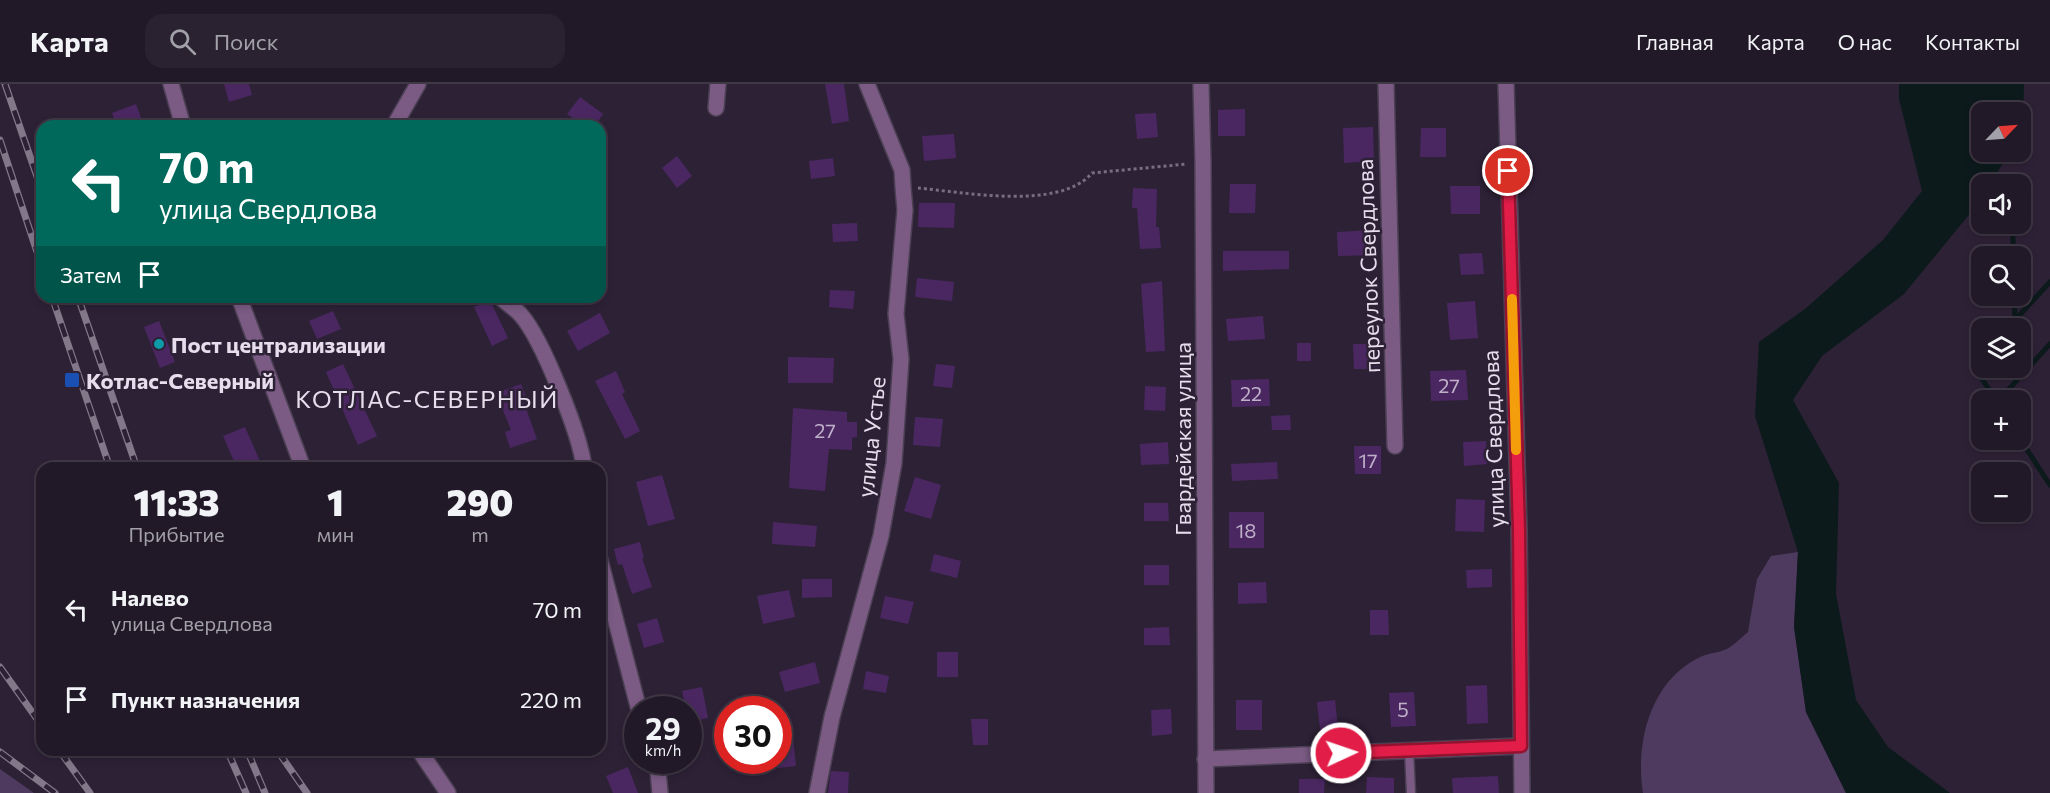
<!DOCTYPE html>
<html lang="ru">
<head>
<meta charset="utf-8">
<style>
	:root { --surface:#221928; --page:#2a2230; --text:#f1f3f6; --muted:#a2a0a8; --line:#3f3845 }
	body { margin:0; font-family:Commissioner,sans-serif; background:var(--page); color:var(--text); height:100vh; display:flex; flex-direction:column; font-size:22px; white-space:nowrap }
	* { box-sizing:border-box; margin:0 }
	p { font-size:20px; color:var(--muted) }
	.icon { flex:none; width:33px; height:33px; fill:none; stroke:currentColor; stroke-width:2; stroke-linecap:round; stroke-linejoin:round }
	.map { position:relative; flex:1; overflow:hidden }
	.details { position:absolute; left:36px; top:378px; width:570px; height:294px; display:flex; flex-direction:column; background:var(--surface); border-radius:18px; box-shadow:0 3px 9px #0003,0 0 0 2px var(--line) }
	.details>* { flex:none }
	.hud { position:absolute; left:36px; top:36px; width:570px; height:183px; border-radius:18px; box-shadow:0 3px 9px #0003,0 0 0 2px var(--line); background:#00695c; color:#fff; overflow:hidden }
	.needle { width:39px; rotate:65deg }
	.controls { position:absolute; left:1971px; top:18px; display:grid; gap:12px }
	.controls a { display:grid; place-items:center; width:60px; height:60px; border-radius:12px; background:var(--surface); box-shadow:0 3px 9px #0003,0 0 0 2px var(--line); font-size:30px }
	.speed { position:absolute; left:624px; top:612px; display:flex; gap:12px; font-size:30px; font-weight:700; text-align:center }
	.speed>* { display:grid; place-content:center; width:78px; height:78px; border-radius:50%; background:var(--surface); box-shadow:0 3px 9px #0003,0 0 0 2px var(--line); line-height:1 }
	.speed small { font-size:15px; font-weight:400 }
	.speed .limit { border:9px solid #d22; background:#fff; color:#111 }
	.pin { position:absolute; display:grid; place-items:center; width:51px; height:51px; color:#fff; margin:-26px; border:3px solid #fff; border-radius:50%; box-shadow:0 2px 6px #0007 }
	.me { position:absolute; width:66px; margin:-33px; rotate:87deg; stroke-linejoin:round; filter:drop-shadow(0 0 4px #0008) }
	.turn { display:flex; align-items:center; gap:21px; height:126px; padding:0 24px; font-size:27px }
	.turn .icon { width:78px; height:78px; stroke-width:2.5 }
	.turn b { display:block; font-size:42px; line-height:51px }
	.then { display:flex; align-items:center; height:57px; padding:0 24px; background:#0003; gap:12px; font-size:22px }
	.eta { display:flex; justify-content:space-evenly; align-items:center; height:102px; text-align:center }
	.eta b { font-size:36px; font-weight:800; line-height:42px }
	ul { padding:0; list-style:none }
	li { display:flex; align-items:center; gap:18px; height:90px; padding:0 24px }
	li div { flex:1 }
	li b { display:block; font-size:22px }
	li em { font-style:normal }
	header { display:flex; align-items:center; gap:36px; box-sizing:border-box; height:84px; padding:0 30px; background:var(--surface); border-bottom:2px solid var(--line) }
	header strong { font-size:28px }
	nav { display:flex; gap:33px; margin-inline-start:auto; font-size:21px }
	.search { width:420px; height:54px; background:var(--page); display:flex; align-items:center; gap:15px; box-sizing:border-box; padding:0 21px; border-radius:18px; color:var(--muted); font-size:22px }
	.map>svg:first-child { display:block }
	.green { fill:#4e3a5e }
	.water { fill:#0c1a1c }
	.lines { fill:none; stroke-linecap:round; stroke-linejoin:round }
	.stream { stroke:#0c1a1c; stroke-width:5 }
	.building { fill:#4a2761 }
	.service-casing { stroke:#4b3f53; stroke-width:11 }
	.minor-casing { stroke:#4b3f53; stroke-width:18 }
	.path { stroke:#786e80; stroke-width:3; stroke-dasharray:3 3; stroke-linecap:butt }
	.service { stroke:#7b5b84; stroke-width:8 }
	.minor { stroke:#7b5b84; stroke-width:15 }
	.rail-casing { stroke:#83788a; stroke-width:7 }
	.rail { stroke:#2d2136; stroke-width:4.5; stroke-dasharray:14; stroke-linecap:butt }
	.route-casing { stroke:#92132f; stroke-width:15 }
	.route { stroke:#e11d48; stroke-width:10 }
	.slow { stroke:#f59e0b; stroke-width:10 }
	.culture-dot { fill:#0f9aa8; stroke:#2d2136; stroke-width:2 }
	.transit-dot { fill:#1a4fb4; stroke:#2d2136; stroke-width:2 }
	.labels { text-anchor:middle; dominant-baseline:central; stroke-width:5; stroke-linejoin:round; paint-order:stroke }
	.number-label { font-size:20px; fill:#bfb0c9 }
	.street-label { font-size:22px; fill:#e6deec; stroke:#2d2136 }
	.poi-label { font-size:22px; font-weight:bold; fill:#e6deec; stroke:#2d2136; text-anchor:start }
	.neighbourhood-label { font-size:24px; letter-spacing:1.5px; fill:#e6deec; stroke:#2d2136 }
</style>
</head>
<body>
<header>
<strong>Карта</strong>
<div class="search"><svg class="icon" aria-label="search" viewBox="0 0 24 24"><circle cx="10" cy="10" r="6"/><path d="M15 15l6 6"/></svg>Поиск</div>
<nav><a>Главная</a><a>Карта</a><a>О нас</a><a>Контакты</a></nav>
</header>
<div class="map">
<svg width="2050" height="709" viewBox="0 0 2050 709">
	<rect width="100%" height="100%" fill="#2d2136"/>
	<g class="green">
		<path d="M1798,468L1794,543L1806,628L1846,709H1643C1635,659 1650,597 1700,573C1708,569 1718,569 1727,565C1734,561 1742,553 1748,548L1757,495L1771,472Z"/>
		<polygon points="0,685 34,709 0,709"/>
	</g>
	<polygon class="water" points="1899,0 2024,0 2023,43 2021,48 2020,28 1982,28 1982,68 2009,68 1991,100 1982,100 1981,116 1904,210 1822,272 1793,316 1839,399 1836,510 1856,616 1888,663 1950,709 1846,709 1806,628 1794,543 1798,468 1755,332 1759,258 1805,225 1883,156 1922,107 1899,15"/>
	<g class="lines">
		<g class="stream">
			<polyline points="1993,88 1998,100"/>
			<polyline points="2012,140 2014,172"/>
			<polyline points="2014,212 2015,236 2050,198"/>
			<polyline points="1972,280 1996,316"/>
			<polyline points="1999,316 2050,260"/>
			<polyline points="2020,355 2050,401"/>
		</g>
	</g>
	<g class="building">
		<polygon points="224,0 249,0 252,11 229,18"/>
		<polygon points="825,0 844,0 849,37 832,40"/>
		<polygon points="580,13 603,30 595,42 584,42 567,30"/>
		<polygon points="136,20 144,42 117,42 112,29"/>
		<polygon points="1245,25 1245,52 1218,52 1218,26"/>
		<polygon points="1156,29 1158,53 1137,55 1135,30"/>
		<polygon points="1373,43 1374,77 1344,79 1343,44"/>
		<polygon points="1421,44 1446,44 1446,73 1420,73"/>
		<polygon points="954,50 956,74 924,77 922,52"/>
		<polygon points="677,72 692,92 677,104 662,84"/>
		<polygon points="833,74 835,92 811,95 809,77"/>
		<polygon points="1230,100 1256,100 1255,129 1229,129"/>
		<polygon points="1450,102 1480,102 1480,130 1451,130"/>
		<polygon points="1133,104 1157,105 1156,143 1159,143 1161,164 1140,165 1137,124 1132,124"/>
		<polygon points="919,119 955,119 954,144 918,143"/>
		<polygon points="857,139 858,157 833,158 832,140"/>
		<polygon points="1374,146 1375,171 1338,172 1337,148"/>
		<polygon points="1223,167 1289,167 1289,185 1223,187"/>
		<polygon points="1482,169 1484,190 1461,191 1459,170"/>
		<polygon points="917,194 954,198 952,217 915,213"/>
		<polygon points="1162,197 1165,267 1146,268 1141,200"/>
		<polygon points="830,206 855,207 853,225 829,223"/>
		<polygon points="490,216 508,254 492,262 474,223"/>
		<polygon points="1475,217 1478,254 1450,256 1447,219"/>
		<polygon points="333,227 341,245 317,255 309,237"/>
		<polygon points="600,229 610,249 578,267 567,247"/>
		<polygon points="1263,232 1265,255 1228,257 1226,235"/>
		<polygon points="159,237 175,278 160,284 144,243"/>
		<rect x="1297" y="259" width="14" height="18"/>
		<polygon points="1353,260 1379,260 1379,285 1354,285"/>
		<polygon points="788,273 834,274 833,299 788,299"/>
		<polygon points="343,280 377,352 358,361 326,288"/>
		<polygon points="936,280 955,282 952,304 933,302"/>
		<polygon points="1466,286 1468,316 1431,317 1430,287"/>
		<polygon points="616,287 625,308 622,310 640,347 625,355 595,297"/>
		<polygon points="1269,295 1270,322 1232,323 1231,296"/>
		<polygon points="521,300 527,315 523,316 537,355 510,364 505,348 511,346 496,309"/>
		<polygon points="1145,302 1166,303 1165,327 1144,326"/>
		<polygon points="793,324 847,328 847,338 857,338 857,353 852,354 852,366 829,365 825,407 789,404"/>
		<polygon points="1290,331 1291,346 1272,346 1271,332"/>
		<polygon points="915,333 943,335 940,363 913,361"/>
		<polygon points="245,343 263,384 237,384 223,352"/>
		<polygon points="1486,357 1487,380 1464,382 1463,358"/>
		<polygon points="1168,358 1169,380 1141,381 1140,360"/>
		<polygon points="1354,362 1381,362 1381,390 1355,390"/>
		<polygon points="1277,378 1278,395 1232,397 1231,380"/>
		<polygon points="662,391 675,435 648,442 636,398"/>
		<polygon points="915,393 941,401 931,435 904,427"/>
		<polygon points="1456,415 1485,416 1484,448 1455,447"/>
		<polygon points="1144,419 1168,419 1169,437 1144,437"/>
		<rect x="1229" y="428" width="35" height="36"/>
		<polygon points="773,438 817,442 815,463 772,460"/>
		<polygon points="640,458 644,474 642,474 652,503 632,510 622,480 618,481 614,465"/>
		<polygon points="934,470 961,477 957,494 930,487"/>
		<rect x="1144" y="481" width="25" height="20"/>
		<polygon points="1492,485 1492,503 1467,504 1466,486"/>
		<polygon points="802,495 832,495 832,513 802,514"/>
		<polygon points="1266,498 1267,519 1238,520 1238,499"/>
		<polygon points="789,506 795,533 763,540 757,512"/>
		<polygon points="885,512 914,518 908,540 880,534"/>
		<polygon points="1370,526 1388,526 1389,551 1370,551"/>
		<polygon points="657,534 664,558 644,564 637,540"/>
		<polygon points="1169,543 1170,561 1144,561 1144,544"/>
		<rect x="937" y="568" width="21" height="25"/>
		<polygon points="815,578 820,599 785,608 779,588"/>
		<polygon points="866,587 889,592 886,609 863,605"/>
		<polygon points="1487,601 1488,639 1467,640 1466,602"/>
		<polygon points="702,603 708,634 688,638 688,626 686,626 682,607"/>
		<polygon points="1414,608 1416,642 1391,643 1389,609"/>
		<rect x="1236" y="616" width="26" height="30"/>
		<polygon points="1335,616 1338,644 1320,646 1317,618"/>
		<polygon points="1171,625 1172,650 1152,652 1151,626"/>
		<polygon points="971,635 988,635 988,661 973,661"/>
		<polygon points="793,653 796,682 778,684 778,654"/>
		<polygon points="628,683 638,709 613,709 606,692"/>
		<polygon points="831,687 849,688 848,709 828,709"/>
		<polygon points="1498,692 1499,709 1453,709 1452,694"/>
		<polygon points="1367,693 1394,694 1394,709 1366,709"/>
		<polygon points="1299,695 1325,695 1324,709 1299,709"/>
	</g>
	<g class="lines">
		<defs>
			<polyline id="service" points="1409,666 1411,709"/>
			<g id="minor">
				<polyline points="171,0 183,42"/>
				<polyline points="1201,0 1203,79 1206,709"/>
				<polyline points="1386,0 1395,362"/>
				<polyline points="1506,0 1519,445 1522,709"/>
				<polyline points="716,24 718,0"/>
				<polyline points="394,42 418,0"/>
				<polyline points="239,213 303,384"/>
				<path d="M500,213C506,219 515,224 521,231C542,255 581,352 584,384"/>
				<polyline points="600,476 639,626"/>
				<polyline points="419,666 448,709"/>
				<polyline points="1205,675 1521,662"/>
				<polyline points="657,676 660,709"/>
				<polyline points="817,709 832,633 881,452 894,379 901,275 896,230 905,126 903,103 902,86 867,0"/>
			</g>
		</defs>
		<use href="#service" class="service-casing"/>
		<use href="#minor" class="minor-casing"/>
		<path class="path" d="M918,104C963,108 1060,127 1092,89L1187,80"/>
		<use href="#service" class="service"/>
		<use href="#minor" class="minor"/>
		<defs>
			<g id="rail">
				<polyline points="5,0 42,107"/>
				<polyline points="0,56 42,183"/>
				<polyline points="52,213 110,384"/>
				<polyline points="78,213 137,384"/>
				<polyline points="0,583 42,642"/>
				<polyline points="59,666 90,709"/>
				<polyline points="227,666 246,709"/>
				<polyline points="247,666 265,709"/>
				<polyline points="277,666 307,709"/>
				<polyline points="0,668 55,709"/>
			</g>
		</defs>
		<use href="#rail" class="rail-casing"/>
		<use href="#rail" class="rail"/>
	</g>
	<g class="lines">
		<defs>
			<polyline id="route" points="1341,669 1521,662 1519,445 1508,87"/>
		</defs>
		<use href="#route" class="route-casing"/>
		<use href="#route" class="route"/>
		<polyline class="slow" points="1512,215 1516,366"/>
	</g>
	<circle class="culture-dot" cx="159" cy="260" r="6"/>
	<rect class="transit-dot" x="64" y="288" width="16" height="16" rx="3"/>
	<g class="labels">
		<g class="number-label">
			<text x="1449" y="301">27</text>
			<text x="1251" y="309">22</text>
			<text x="825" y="346">27</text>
			<text x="1368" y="376">17</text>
			<text x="1246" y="446">18</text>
			<text x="1403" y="625">5</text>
		</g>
		<g class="street-label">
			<text transform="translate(1368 182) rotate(-92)">переулок Свердлова</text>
			<text transform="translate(871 353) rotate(-84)">улица Устье</text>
			<text transform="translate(1182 355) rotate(-90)">Гвардейская улица</text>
			<text transform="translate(1493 355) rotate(-92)">улица Свердлова</text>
		</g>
		<g class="poi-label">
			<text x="171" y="260">Пост централизации</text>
			<text x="86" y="296">Котлас-Северный</text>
		</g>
		<g class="neighbourhood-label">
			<text x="427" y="314">КОТЛАС-СЕВЕРНЫЙ</text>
		</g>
	</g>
</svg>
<div class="controls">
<a><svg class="needle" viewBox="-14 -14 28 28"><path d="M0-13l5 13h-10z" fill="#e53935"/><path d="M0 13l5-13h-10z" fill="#a2a0a8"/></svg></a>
<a><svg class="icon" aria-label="sound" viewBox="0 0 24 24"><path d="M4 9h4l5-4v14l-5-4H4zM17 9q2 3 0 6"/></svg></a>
<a><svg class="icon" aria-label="search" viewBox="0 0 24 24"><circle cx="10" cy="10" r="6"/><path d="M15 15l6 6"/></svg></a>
<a><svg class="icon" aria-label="layers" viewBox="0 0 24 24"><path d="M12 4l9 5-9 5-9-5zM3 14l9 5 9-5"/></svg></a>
<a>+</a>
<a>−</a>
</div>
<div class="speed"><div>29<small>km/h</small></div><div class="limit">30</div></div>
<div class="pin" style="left:1508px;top:87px;background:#d93025"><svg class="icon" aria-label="arrive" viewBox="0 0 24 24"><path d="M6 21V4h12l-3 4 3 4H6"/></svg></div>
<svg class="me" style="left:1341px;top:669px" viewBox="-20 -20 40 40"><circle r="17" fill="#e11d48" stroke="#fff" stroke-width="3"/><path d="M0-11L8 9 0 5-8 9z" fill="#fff"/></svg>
<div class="hud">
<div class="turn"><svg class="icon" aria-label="left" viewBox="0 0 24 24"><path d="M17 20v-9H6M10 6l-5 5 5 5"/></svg><div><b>70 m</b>улица Свердлова</div></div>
<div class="then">Затем<svg class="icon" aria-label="arrive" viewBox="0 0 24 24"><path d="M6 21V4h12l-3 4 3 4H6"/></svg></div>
</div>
<section class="details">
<div class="eta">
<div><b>11:33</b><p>Прибытие</p></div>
<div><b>1</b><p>мин</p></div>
<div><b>290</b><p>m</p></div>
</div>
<ul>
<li><svg class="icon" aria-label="left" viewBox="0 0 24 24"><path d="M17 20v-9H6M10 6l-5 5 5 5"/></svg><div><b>Налево</b><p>улица Свердлова</p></div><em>70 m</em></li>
<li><svg class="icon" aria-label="arrive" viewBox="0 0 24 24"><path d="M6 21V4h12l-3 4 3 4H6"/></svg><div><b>Пункт назначения</b></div><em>220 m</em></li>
</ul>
</section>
</div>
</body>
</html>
